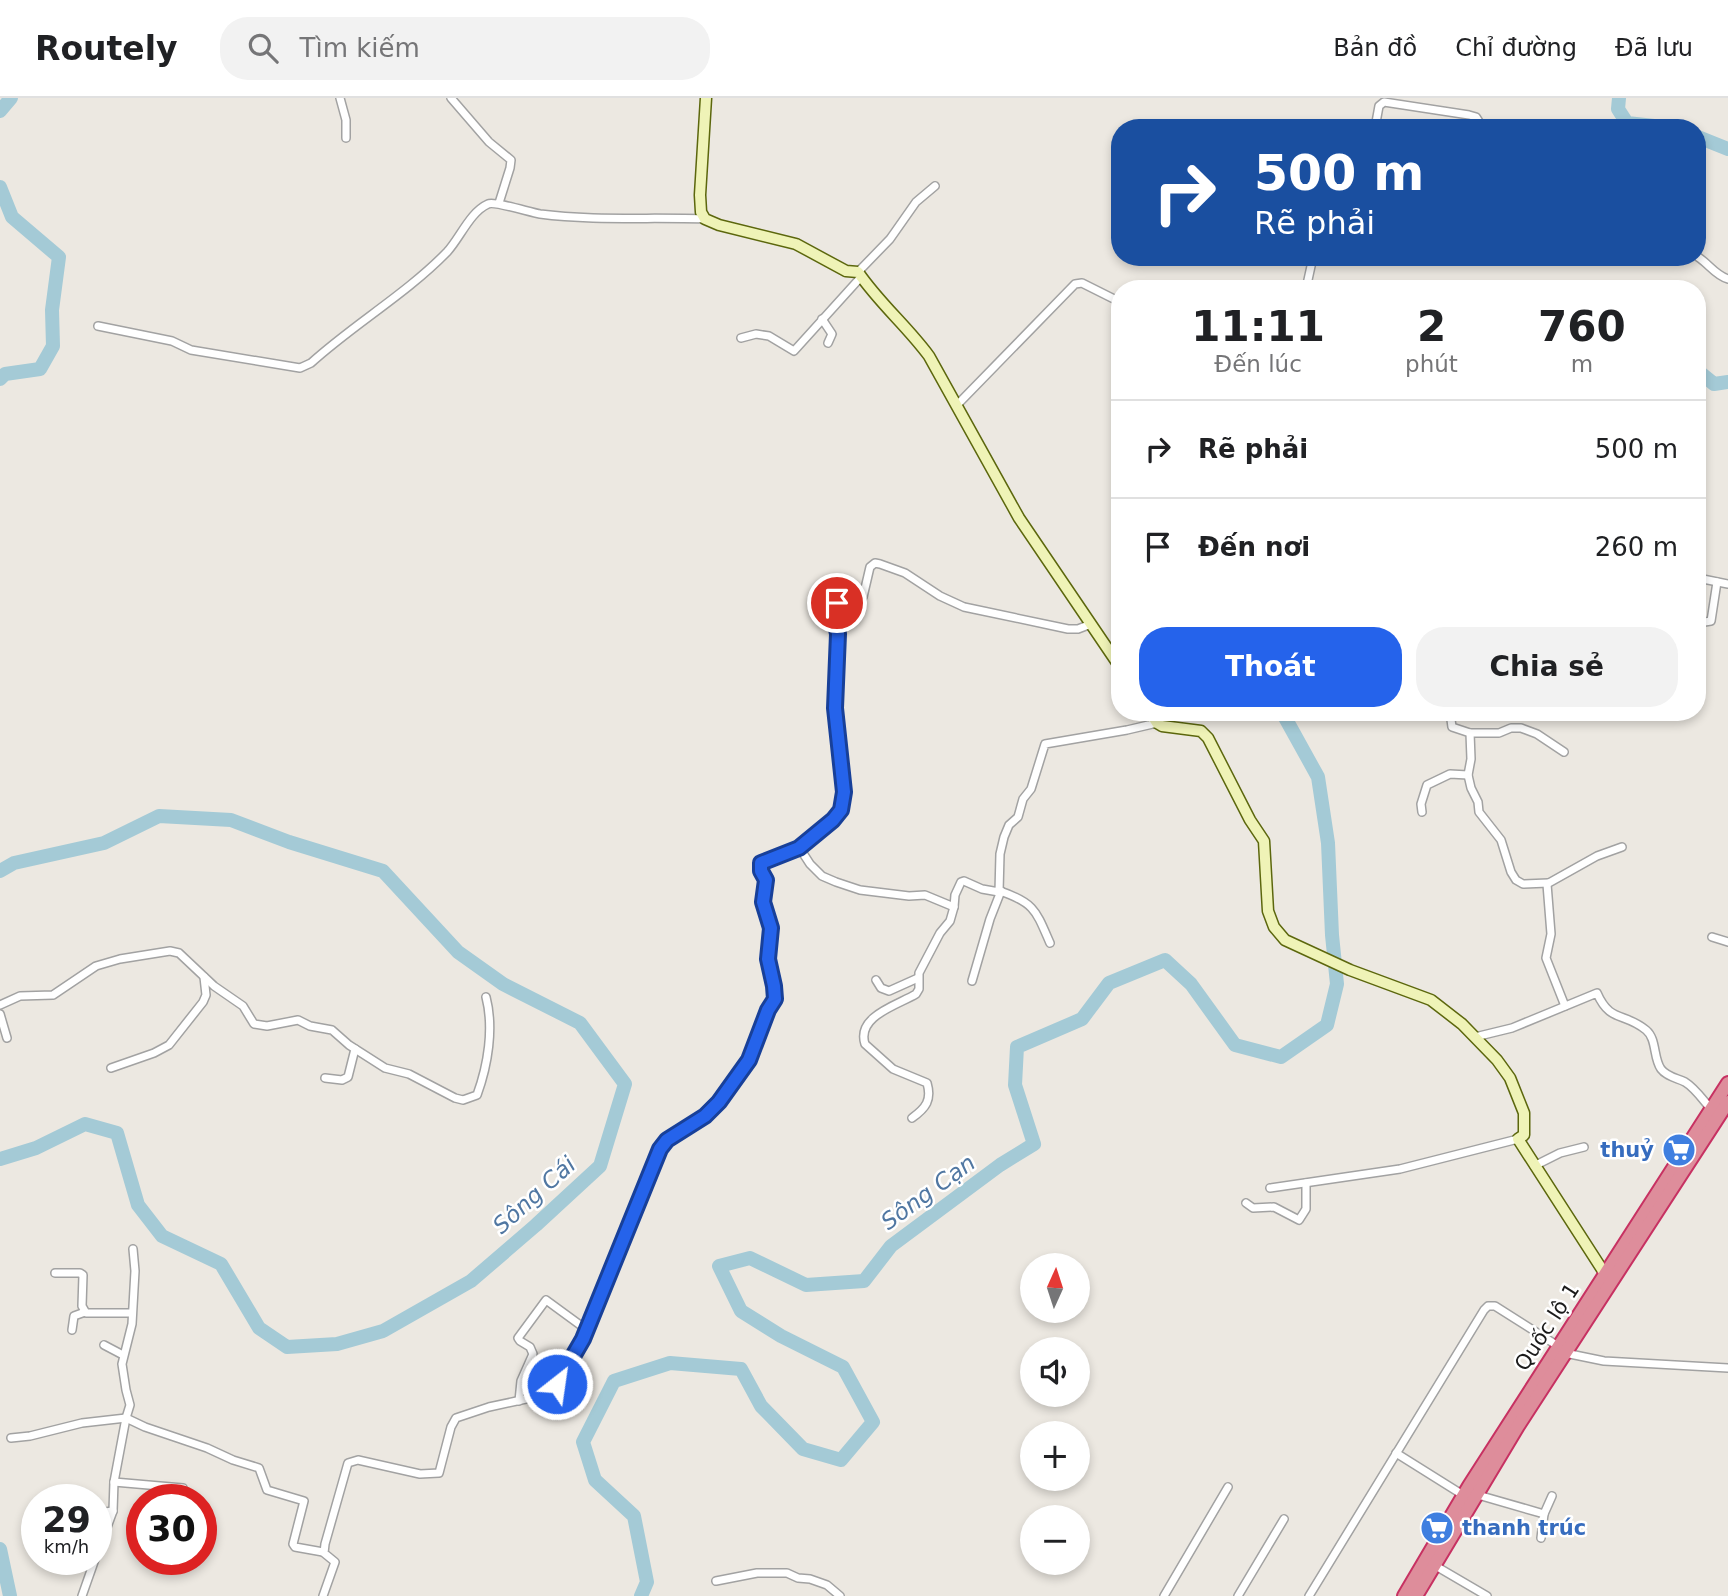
<!DOCTYPE html>
<html lang="vi">
<head>
<meta charset="utf-8">
<style>
	:root { --surface:#fff; --page:#f2f2f2; --text:#202124; --muted:#757577; --line:#e0e0e0; --accent:#2563eb }
	body { margin:0; font-family:"DejaVu Sans",sans-serif; background:var(--page); color:var(--text); height:100vh; display:flex; flex-direction:column; font-size:26px; white-space:nowrap }
	* { box-sizing:border-box; margin:0 }
	p { font-size:23px; color:var(--muted) }
	.icon { flex:none; width:38px; height:38px; fill:none; stroke:currentColor; stroke-width:2; stroke-linecap:round; stroke-linejoin:round }
	.map { position:relative; flex:1; overflow:hidden }
	.drawer { position:absolute; left:1111px; top:182px; width:595px; height:441px; display:flex; flex-direction:column; background:var(--surface); border-radius:28px; box-shadow:0 4px 10px #0003 }
	.drawer>* { flex:none }
	.guide { position:absolute; left:1111px; top:21px; width:595px; height:147px; border-radius:28px; box-shadow:0 4px 10px #0003; background:#1a4fa0; color:#fff; overflow:hidden }
	.needle { width:46px; rotate:3deg }
	.fabs { position:absolute; left:1020px; top:1155px; display:grid; gap:14px }
	.fabs a { display:grid; place-items:center; width:70px; height:70px; border-radius:50%; background:var(--surface); box-shadow:0 4px 10px #0003; font-size:35px }
	.speed { position:absolute; left:21px; top:1386px; display:flex; gap:14px; font-size:35px; font-weight:700; text-align:center }
	.speed>* { display:grid; place-content:center; width:91px; height:91px; border-radius:50%; background:var(--surface); box-shadow:0 4px 10px #0003; line-height:1 }
	.speed small { font-size:18px; font-weight:400 }
	.speed .limit { border:10px solid #d22; background:#fff; color:#111 }
	.pin { position:absolute; display:grid; place-items:center; width:60px; height:60px; color:#fff; margin:-30px; border:4px solid #fff; border-radius:50%; box-shadow:0 2px 7px #0007 }
	.me { position:absolute; width:77px; margin:-38px; rotate:30deg; stroke-linejoin:round; filter:drop-shadow(0 0 5px #0008) }
	.turn { display:flex; align-items:center; gap:24px; height:147px; padding:0 28px; font-size:32px }
	.turn .icon { width:91px; height:91px; stroke-width:2.5 }
	.turn b { display:block; font-size:49px; line-height:60px }
	.eta { display:flex; justify-content:space-evenly; align-items:center; height:119px; text-align:center }
	.eta b { font-size:42px; font-weight:700; line-height:49px }
	.primary-button { display:flex; gap:14px; margin-top:auto; padding:14px 28px }
	.primary-button a { flex:1; height:80px; border-radius:28px; background:var(--accent); color:#fff; font-size:28px; font-weight:700; line-height:80px; text-align:center }
	.primary-button a+a { background:var(--page); color:var(--text) }
	ul { padding:0; list-style:none }
	li { display:flex; align-items:center; gap:21px; height:98px; padding:0 28px; border-top:2px solid var(--line) }
	li div { flex:1 }
	li b { display:block; font-size:26px }
	li em { font-style:normal }
	header { display:flex; align-items:center; gap:42px; box-sizing:border-box; height:98px; padding:0 35px; background:var(--surface); border-bottom:2px solid var(--line) }
	header strong { font-size:33px }
	nav { display:flex; gap:38px; margin-inline-start:auto; font-size:24px }
	.search { width:490px; height:63px; background:var(--page); display:flex; align-items:center; gap:18px; box-sizing:border-box; padding:0 24px; border-radius:28px; color:var(--muted); font-size:26px }
	.map>svg:first-child { display:block }
	.lines { fill:none; stroke-linecap:round; stroke-linejoin:round }
	.river { stroke:#a4cad6; stroke-width:14 }
	.street-casing { stroke:#a2a2a2; stroke-width:10 }
	.secondary-casing { stroke:#5c670d; stroke-width:13 }
	.highway-casing { stroke:#c73162; stroke-width:16 }
	.street { stroke:#fff; stroke-width:7 }
	.secondary { stroke:#eff3b7; stroke-width:10 }
	.highway { stroke:#de8d9b; stroke-width:12 }
	.route-casing { stroke:#184099; stroke-width:18 }
	.route { stroke:#2563eb; stroke-width:12 }
	.labels { text-anchor:middle; dominant-baseline:central; stroke-width:5; stroke-linejoin:round; paint-order:stroke }
	.shop-label { font-size:21px; font-weight:bold; fill:#366cbe; stroke:#fff; text-anchor:end }
	.street-label { font-size:21px; fill:#1b1b1b; stroke:#fff }
	.water-label { font-size:23px; font-style:italic; fill:#5077a2; stroke:#fff }
</style>
</head>
<body>
<header>
<strong>Routely</strong>
<div class="search"><svg class="icon" aria-label="search" viewBox="0 0 24 24"><circle cx="10" cy="10" r="6"/><path d="M15 15l6 6"/></svg>Tìm kiếm</div>
<nav><a>Bản đồ</a><a>Chỉ đường</a><a>Đã lưu</a></nav>
</header>
<div class="map">
<svg width="1728" height="1498" viewBox="0 0 1728 1498">
	<rect width="100%" height="100%" fill="#ece8e1"/>
	<g class="lines">
		<g class="river">
			<polyline points="1619,0 1618,11 1627,25 1672,30"/>
			<polyline points="0,13 11,0"/>
			<polyline points="1698,39 1728,51"/>
			<polyline points="0,89 12,119 59,159 52,212 53,248 40,271 5,276 0,281"/>
			<polyline points="1698,273 1714,286 1728,284"/>
			<polyline points="0,773 14,765 104,745 159,718 231,722 289,744 383,773 458,854 503,886 580,925 625,986 600,1068 536,1127 471,1183 383,1233 337,1246 287,1249 259,1230 221,1166 162,1138 138,1107 117,1035 85,1026 36,1050 0,1061"/>
			<polyline points="0,1451 10,1498"/>
			<polyline points="641,1498 647,1484 634,1418 595,1382 583,1344 614,1283 670,1265 741,1271 761,1308 803,1351 841,1362 873,1324 843,1269 781,1238 741,1213 719,1168 750,1160 806,1187 864,1183 891,1148 1000,1067 1034,1046 1015,987 1017,949 1082,921 1109,885 1165,862 1191,886 1235,947 1281,959 1327,927 1337,886 1332,837 1328,745 1318,679 1282,614"/>
		</g>
		<defs>
			<g id="street">
				<polyline points="340,0 346,22 346,40"/>
				<polyline points="451,0 489,44 511,62 510,70 499,105"/>
				<polyline points="1375,30 1379,8 1384,4 1469,17 1476,19 1483,30"/>
				<path d="M1698,159C1709,166 1715,177 1728,181"/>
				<polyline points="858,174 890,141 916,104 935,88"/>
				<polyline points="1306,191 1313,159"/>
				<polyline points="822,221 832,236 828,245"/>
				<path d="M98,228L172,243L191,252L300,270L311,265C354,226 406,196 447,154C460,140 470,114 488,106C494,103 529,114 540,116C594,123 650,119 705,121"/>
				<polyline points="741,240 756,236 769,238 794,253 861,179"/>
				<polyline points="957,307 1075,186 1082,185 1120,204"/>
				<polyline points="1698,480 1728,486"/>
				<polyline points="1698,525 1711,523 1717,484"/>
				<polyline points="1450,614 1452,629 1470,635 1471,661 1468,677 1471,690 1478,704 1479,714 1501,742 1511,774 1516,782 1523,786 1548,785"/>
				<polyline points="1470,635 1499,635 1511,630 1521,630 1537,636 1564,654"/>
				<polyline points="1422,714 1421,706 1427,687 1450,676 1468,677"/>
				<polyline points="799,749 810,766 822,778 836,784 860,792 909,798 925,797 954,809 955,797 961,784 964,783 982,791 999,794 1000,756 1004,739 1009,727 1018,719 1023,701 1031,691 1045,646 1127,632 1157,625"/>
				<path d="M1000,793C1035,805 1036,813 1050,845"/>
				<polyline points="1712,839 1728,844"/>
				<polyline points="876,882 881,890 889,893 918,880"/>
				<polyline points="972,883 990,821 1001,793"/>
				<path d="M0,907L20,898L53,897L96,868L120,861L170,853L179,855L214,888L243,908L254,926L267,928L298,922L310,928L332,932L349,947L385,970L409,976L455,1000L463,1002L477,997C488,967 494,930 486,899"/>
				<polyline points="1565,908 1546,860 1551,836 1547,786 1597,758 1622,749"/>
				<polyline points="0,916 7,940"/>
				<path d="M1475,939L1512,930L1597,895C1610,925 1624,914 1646,932C1657,941 1653,960 1661,971C1667,979 1677,980 1685,984C1695,990 1703,1002 1711,1011"/>
				<polyline points="111,970 154,955 169,947 203,904 206,897 204,879"/>
				<polyline points="325,980 342,982 348,979 355,951"/>
				<path d="M912,1020C926,1010 932,1002 927,985L893,971L865,946C856,918 898,907 916,896L919,891V875L940,835L950,823L954,809"/>
				<polyline points="1534,1068 1560,1055 1584,1049"/>
				<polyline points="1270,1090 1400,1071 1518,1041"/>
				<polyline points="1246,1105 1253,1110 1274,1109 1299,1122 1306,1111 1306,1085"/>
				<polyline points="55,1175 80,1175 83,1177 82,1208 86,1215 132,1215"/>
				<polyline points="72,1232 74,1218 85,1214"/>
				<polyline points="104,1247 123,1257"/>
				<polyline points="1565,1255 1604,1263 1728,1270"/>
				<polyline points="519,1303 521,1283 533,1256 530,1249 520,1243 518,1240 546,1202 587,1232"/>
				<polyline points="11,1340 30,1338 82,1325 126,1320 145,1329 207,1350 233,1362 259,1370 267,1392 304,1403 293,1446 295,1449 323,1454"/>
				<polyline points="1396,1355 1463,1397"/>
				<polyline points="114,1384 183,1390"/>
				<polyline points="1478,1397 1544,1416 1541,1440"/>
				<polyline points="96,1415 113,1413"/>
				<polyline points="1544,1416 1552,1398"/>
				<polyline points="96,1459 113,1413 114,1384 126,1320 130,1307 126,1292 122,1266 132,1226 135,1173 133,1151"/>
				<polyline points="1434,1467 1487,1498"/>
				<polyline points="716,1483 757,1475 787,1475 798,1480 810,1481 827,1487 840,1498"/>
				<polyline points="82,1498 95,1461"/>
				<path d="M323,1498L335,1464L324,1455L325,1446L348,1365L358,1362L420,1376L439,1375L451,1329L456,1320L489,1309L540,1298C576,1285 614,1162 629,1125C638,1100 650,1075 660,1051L667,1042L705,1018L720,1004L749,962L768,912L775,899L768,869V848L771,830L763,804L766,782L761,773V766L805,746L833,722L841,712L844,694L835,610L838,536L833,514L835,507L863,499L870,469L875,465L880,466L905,475L940,498L964,509L1068,531H1078L1091,526"/>
				<polyline points="1164,1498 1228,1389"/>
				<polyline points="1238,1498 1284,1421"/>
				<polyline points="1309,1498 1484,1212 1488,1208 1495,1208 1558,1248"/>
			</g>
			<g id="secondary">
				<path d="M706,0L700,97L701,114L705,121L719,127L796,146L846,173L858,174C879,205 907,228 929,258L1019,420L1120,569"/>
				<polyline points="1150,614 1157,625 1162,628 1201,633 1208,640 1250,722 1264,743 1268,813 1274,829 1285,842 1350,872 1431,902 1462,926 1497,962 1510,980 1524,1015 1524,1037 1518,1041 1605,1176"/>
			</g>
			<g id="highway">
				<polyline points="1404,1498 1469,1388 1728,985"/>
				<polyline points="1416,1498 1518,1328 1728,1004"/>
			</g>
		</defs>
		<use href="#street" class="street-casing"/>
		<use href="#secondary" class="secondary-casing"/>
		<use href="#highway" class="highway-casing"/>
		<use href="#street" class="street"/>
		<use href="#secondary" class="secondary"/>
		<use href="#highway" class="highway"/>
	</g>
	<g class="lines">
		<defs>
			<polyline id="route" points="557,1286 583,1241 660,1051 667,1042 705,1018 719,1004 749,962 768,912 775,901 774,888 768,861 771,830 763,804 766,782 761,773 761,765 799,750 833,722 841,712 844,694 835,610 838,536 833,510 837,505"/>
		</defs>
		<use href="#route" class="route-casing"/>
		<use href="#route" class="route"/>
	</g>
	<defs>
		<symbol id="supermarket-disc" viewBox="-11 -11 22 22"><circle r="9.5" fill="#3f7fe0" stroke="#fff"/><path d="M-6-5.5h2.5l.6 2H6L4.5 2H-2.5L-4.4-4H-6ZM-1.5 3.2a1.3 1.3 0 1 0 .1 0ZM3 3.2a1.3 1.3 0 1 0 .1 0Z" fill="#fff"/></symbol>
	</defs>
	<g fill-rule="evenodd">
		<use href="#supermarket-disc" x="1660" y="1033" width="38" height="38"/>
		<use href="#supermarket-disc" x="1418" y="1411" width="38" height="38"/>
	</g>
	<g class="labels">
		<g class="shop-label">
			<text x="1654" y="1052">thuỷ</text>
			<text x="1462" y="1430" text-anchor="start">thanh trúc</text>
		</g>
		<g class="street-label">
			<text transform="translate(1547 1229) rotate(-57)">Quốc lộ 1</text>
		</g>
		<g class="water-label">
			<text transform="translate(928 1094) rotate(-36)">Sông Cạn</text>
			<text transform="translate(534 1097) rotate(-42)">Sông Cái</text>
		</g>
	</g>
</svg>
<div class="fabs">
<a><svg class="needle" viewBox="-14 -14 28 28"><path d="M0-13l5 13h-10z" fill="#e53935"/><path d="M0 13l5-13h-10z" fill="#757577"/></svg></a>
<a><svg class="icon" aria-label="sound" viewBox="0 0 24 24"><path d="M4 9h4l5-4v14l-5-4H4zM17 9q2 3 0 6"/></svg></a>
<a>+</a>
<a>−</a>
</div>
<div class="speed"><div>29<small>km/h</small></div><div class="limit">30</div></div>
<div class="pin" style="left:837px;top:505px;background:#d93025"><svg class="icon" aria-label="arrive" viewBox="0 0 24 24"><path d="M6 21V4h12l-3 4 3 4H6"/></svg></div>
<svg class="me" style="left:557px;top:1286px" viewBox="-20 -20 40 40"><circle r="17" fill="#2563eb" stroke="#fff" stroke-width="3"/><path d="M0-11L8 9 0 5-8 9z" fill="#fff"/></svg>
<div class="guide">
<div class="turn"><svg class="icon" aria-label="right" viewBox="0 0 24 24"><path d="M7 20v-9h11M14 6l5 5-5 5"/></svg><div><b>500 m</b>Rẽ phải</div></div>
</div>
<section class="drawer">
<div class="eta">
<div><b>11:11</b><p>Đến lúc</p></div>
<div><b>2</b><p>phút</p></div>
<div><b>760</b><p>m</p></div>
</div>
<ul>
<li><svg class="icon" aria-label="right" viewBox="0 0 24 24"><path d="M7 20v-9h11M14 6l5 5-5 5"/></svg><div><b>Rẽ phải</b></div><em>500 m</em></li>
<li><svg class="icon" aria-label="arrive" viewBox="0 0 24 24"><path d="M6 21V4h12l-3 4 3 4H6"/></svg><div><b>Đến nơi</b></div><em>260 m</em></li>
</ul>
<div class="primary-button"><a>Thoát</a><a>Chia sẻ</a></div>
</section>
</div>
</body>
</html>
